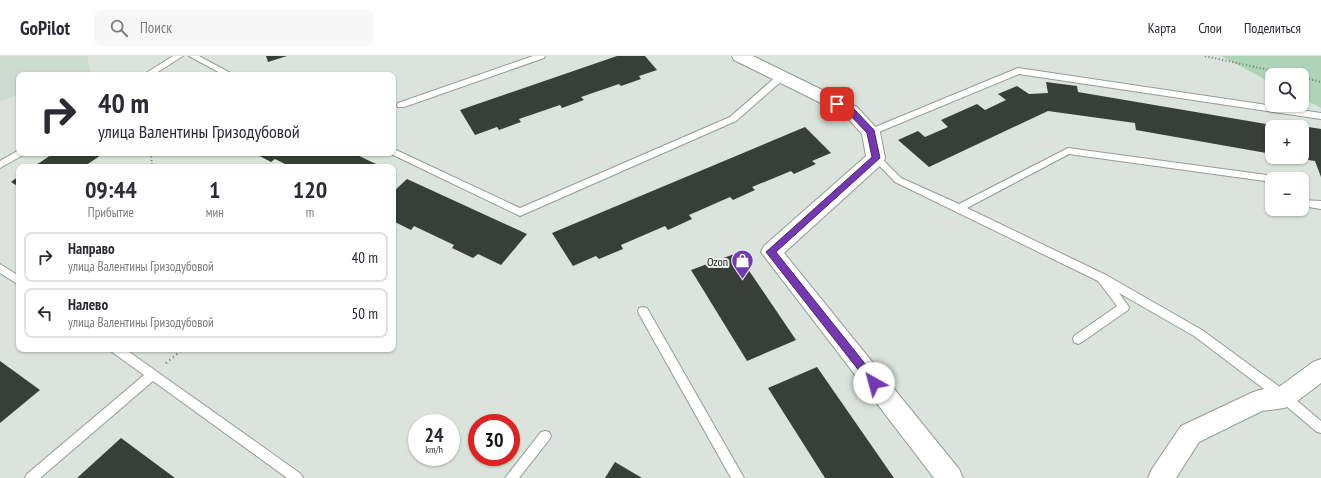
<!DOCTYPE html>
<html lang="ru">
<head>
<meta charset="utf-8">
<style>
	:root { --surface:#fff; --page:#f7f7f7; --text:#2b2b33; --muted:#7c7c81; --line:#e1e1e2 }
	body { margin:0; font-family:"PT Sans Narrow",sans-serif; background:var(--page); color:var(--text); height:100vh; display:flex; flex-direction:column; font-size:15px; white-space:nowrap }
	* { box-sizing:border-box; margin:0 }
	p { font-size:13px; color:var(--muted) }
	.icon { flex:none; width:22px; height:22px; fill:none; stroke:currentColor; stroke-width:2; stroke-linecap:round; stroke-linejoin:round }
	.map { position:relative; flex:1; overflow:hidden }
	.sheet { position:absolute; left:16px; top:108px; width:380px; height:188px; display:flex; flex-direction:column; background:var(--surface); border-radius:8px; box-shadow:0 1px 3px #0004 }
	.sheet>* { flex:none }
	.hud { position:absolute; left:16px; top:16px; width:380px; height:84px; border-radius:8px; box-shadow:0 1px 3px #0004; background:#fff; color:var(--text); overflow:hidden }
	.tools { position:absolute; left:1265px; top:12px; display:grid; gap:8px }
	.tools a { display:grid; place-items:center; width:44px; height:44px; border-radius:8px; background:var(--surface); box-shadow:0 1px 3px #0004; font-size:20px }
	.speed { position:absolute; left:408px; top:358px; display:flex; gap:8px; font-size:20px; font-weight:700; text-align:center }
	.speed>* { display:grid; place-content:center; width:52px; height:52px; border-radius:50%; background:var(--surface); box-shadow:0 1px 3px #0004; line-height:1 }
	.speed small { font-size:10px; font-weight:400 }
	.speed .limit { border:6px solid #d22; background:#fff; color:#111 }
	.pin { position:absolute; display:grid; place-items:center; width:34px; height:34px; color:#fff; margin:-17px; border-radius:8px; box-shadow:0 2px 6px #0006 }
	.me { position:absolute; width:44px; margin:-22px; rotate:322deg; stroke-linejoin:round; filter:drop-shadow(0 0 3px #0008) }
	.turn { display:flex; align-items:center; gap:14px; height:84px; padding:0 16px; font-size:18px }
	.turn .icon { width:52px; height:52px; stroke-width:2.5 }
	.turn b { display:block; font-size:28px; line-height:34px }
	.eta { display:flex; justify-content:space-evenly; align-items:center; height:68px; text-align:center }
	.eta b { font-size:24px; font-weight:700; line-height:28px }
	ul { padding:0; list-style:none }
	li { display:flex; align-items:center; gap:12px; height:50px; margin:0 8px 6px; padding:0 8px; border:2px solid var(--line); border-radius:8px }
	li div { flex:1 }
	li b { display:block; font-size:15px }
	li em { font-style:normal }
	header { display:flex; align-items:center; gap:24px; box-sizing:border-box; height:56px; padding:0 20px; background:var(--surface); border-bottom:1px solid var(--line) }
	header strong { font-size:19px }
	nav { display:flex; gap:22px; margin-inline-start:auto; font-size:14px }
	.search { width:280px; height:36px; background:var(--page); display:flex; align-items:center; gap:10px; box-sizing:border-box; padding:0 14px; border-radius:8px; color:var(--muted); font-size:15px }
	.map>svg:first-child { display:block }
	.built { fill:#cbdbcf }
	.green { fill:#add4b7 }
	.building { fill:#373f39 }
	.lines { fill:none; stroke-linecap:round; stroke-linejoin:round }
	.service-casing { stroke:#939c95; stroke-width:2 }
	.minor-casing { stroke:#939c95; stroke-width:2 }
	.path-far1 { stroke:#747a75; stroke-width:2; stroke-dasharray:1 2.5; stroke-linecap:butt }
	.path { stroke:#747a75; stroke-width:2.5; stroke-dasharray:1 3.5; stroke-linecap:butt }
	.service { fill:#fff; fill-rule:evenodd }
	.minor { fill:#fff; fill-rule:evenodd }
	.route { fill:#7439af; stroke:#4b2572 }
	.labels { text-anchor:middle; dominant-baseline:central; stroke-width:4; stroke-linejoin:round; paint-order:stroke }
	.poi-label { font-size:12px; fill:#1c1f1d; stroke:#e7f1ea; text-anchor:end }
</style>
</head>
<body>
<header>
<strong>GoPilot</strong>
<div class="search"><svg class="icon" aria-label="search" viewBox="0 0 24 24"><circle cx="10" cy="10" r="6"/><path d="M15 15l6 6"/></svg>Поиск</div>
<nav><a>Карта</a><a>Слои</a><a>Поделиться</a></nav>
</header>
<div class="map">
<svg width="1321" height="422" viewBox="0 0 1321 422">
	<rect width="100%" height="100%" fill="#dae3dc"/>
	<polygon class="built" points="0,0 87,0 91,17 85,19 19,19 19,39 0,45"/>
	<polygon class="green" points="1221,0 1321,0 1321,52 1302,42 1302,19 1272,19 1272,27"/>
	<g class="building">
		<polygon points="266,0 287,0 268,6"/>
		<polygon points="617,0 645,0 657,14 639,20 641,23 621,30 619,28 581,41 584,44 562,52 560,49 519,63 521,66 499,74 497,71 475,79 460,54"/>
		<polygon points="1046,26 1077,30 1078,36 1284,71 1272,71 1272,98 1136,74 1135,67 1048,55 929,111 898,84 918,75 925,81 948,71 941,64 977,48 985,54 1006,44 998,38 1017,30 1029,38 1048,37"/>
		<polygon points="1302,70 1321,73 1321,121 1315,105 1295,102 1302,101"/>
		<polygon points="805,71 831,97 812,105 816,108 794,118 791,115 752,131 755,134 733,144 730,141 689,159 692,163 668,174 665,170 621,189 623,193 599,203 596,200 573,210 552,177"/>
		<polygon points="54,97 104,97 85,110 87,111 33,111"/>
		<polygon points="254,97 353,97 376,108 373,111 291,111 275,103 271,106"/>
		<polygon points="19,120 19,131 11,126"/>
		<polygon points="407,123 527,178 501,209 478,198 473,202 452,192 454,189 414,170 411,174 393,165 393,136"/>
		<polygon points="737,197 796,284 747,305 691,214"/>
		<polygon points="0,305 40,334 0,367"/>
		<polygon points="817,311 894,422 825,422 768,332"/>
		<polygon points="121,382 175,422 77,422"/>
		<polygon points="615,406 642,422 605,422"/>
	</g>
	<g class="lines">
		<defs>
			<g id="service">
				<polygon points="173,0 183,0 153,19 143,19"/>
				<polygon points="189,0 199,0 234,19 224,19"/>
				<polygon points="533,0 545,0 544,2 404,51 398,51 397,49 398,47"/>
				<polygon points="1018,12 1321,57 1321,63 1019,18 874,78 868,78 867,76 868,74"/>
				<polygon points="782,17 785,18 785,22 736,65 520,160 389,97 393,97 393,93 396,94 520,152 730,61 779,18"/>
				<polygon points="1068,92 1281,121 1283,123 1272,123 1272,126 1069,98 967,152 1106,219 1202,274 1288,337 1321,365 1321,377 1317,376 1280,345 1194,280 1119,237 1129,251 1128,254 1082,286 1078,288 1074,286 1073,283 1074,280 1117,250 1098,225 895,126 872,102 876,99 879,100 901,122 959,148"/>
				<polygon points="19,94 19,97 24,97 23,99 0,112 0,105"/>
				<polygon points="1302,144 1321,145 1321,153 1302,150"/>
				<polygon points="0,208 19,220 19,229 0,217"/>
				<polygon points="643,251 647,252 744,422 731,422 639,258 638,255 639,252"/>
				<polygon points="111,293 125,293 301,418 303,422 287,422 153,325 40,422 25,422 27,418 144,319 112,296"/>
				<polygon points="545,375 549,376 551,380 549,384 519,422 505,422 541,376"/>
			</g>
			<g id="minor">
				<polygon points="732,0 753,0 857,51 880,76 885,102 883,107 784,197 959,413 963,422 934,422 761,196 764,190 866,100 862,78 845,59 734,4"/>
				<polygon points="1321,303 1321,327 1292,349 1284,352 1262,355 1199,386 1176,422 1148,422 1152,413 1181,370 1251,337 1259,334 1279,331 1313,306"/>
			</g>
		</defs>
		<use href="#service" class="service-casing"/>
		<use href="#minor" class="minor-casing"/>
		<g class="path-far1">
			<polyline points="1205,0 1291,19"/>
			<polyline points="1302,21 1321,26"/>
			<polyline points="151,97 152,111"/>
		</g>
		<polyline class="path" points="166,307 183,293"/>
		<use href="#service" class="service"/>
		<use href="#minor" class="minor"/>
	</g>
	<polygon class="route" points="837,45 854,53 874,74 880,102 776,196 878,324 880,327 878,330 874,331 871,330 766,196 872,101 867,77 848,57 834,50 833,48"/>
	<defs>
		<symbol id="shop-pin" viewBox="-11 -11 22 30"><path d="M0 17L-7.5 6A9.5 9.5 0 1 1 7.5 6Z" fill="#7439af" stroke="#e7f1ea"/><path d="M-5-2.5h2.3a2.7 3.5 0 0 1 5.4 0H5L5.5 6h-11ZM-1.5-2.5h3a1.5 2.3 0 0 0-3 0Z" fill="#fff"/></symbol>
	</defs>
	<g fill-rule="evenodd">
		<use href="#shop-pin" x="730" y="192" width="25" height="34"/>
	</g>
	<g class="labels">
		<g class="poi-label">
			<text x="728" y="205">Ozon</text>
		</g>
	</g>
</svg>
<div class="tools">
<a><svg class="icon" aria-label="search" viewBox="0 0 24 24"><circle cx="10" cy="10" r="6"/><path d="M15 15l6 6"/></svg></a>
<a>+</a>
<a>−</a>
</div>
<div class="speed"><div>24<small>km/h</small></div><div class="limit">30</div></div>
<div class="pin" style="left:837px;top:48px;background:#d93025"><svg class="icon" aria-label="arrive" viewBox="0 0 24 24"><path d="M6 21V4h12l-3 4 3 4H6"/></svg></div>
<svg class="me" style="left:874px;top:327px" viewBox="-20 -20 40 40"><circle r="19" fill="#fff"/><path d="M0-13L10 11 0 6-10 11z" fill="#7439af"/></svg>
<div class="hud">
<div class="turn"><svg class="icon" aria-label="right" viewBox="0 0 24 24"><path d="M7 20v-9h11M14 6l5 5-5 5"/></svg><div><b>40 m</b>улица Валентины Гризодубовой</div></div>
</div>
<section class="sheet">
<div class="eta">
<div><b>09:44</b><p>Прибытие</p></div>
<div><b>1</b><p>мин</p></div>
<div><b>120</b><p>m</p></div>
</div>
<ul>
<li><svg class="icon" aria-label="right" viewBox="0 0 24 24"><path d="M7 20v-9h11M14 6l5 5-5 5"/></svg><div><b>Направо</b><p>улица Валентины Гризодубовой</p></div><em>40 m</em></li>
<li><svg class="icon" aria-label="left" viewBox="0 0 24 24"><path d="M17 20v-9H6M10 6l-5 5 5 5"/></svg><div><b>Налево</b><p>улица Валентины Гризодубовой</p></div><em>50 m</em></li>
</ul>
</section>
</div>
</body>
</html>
